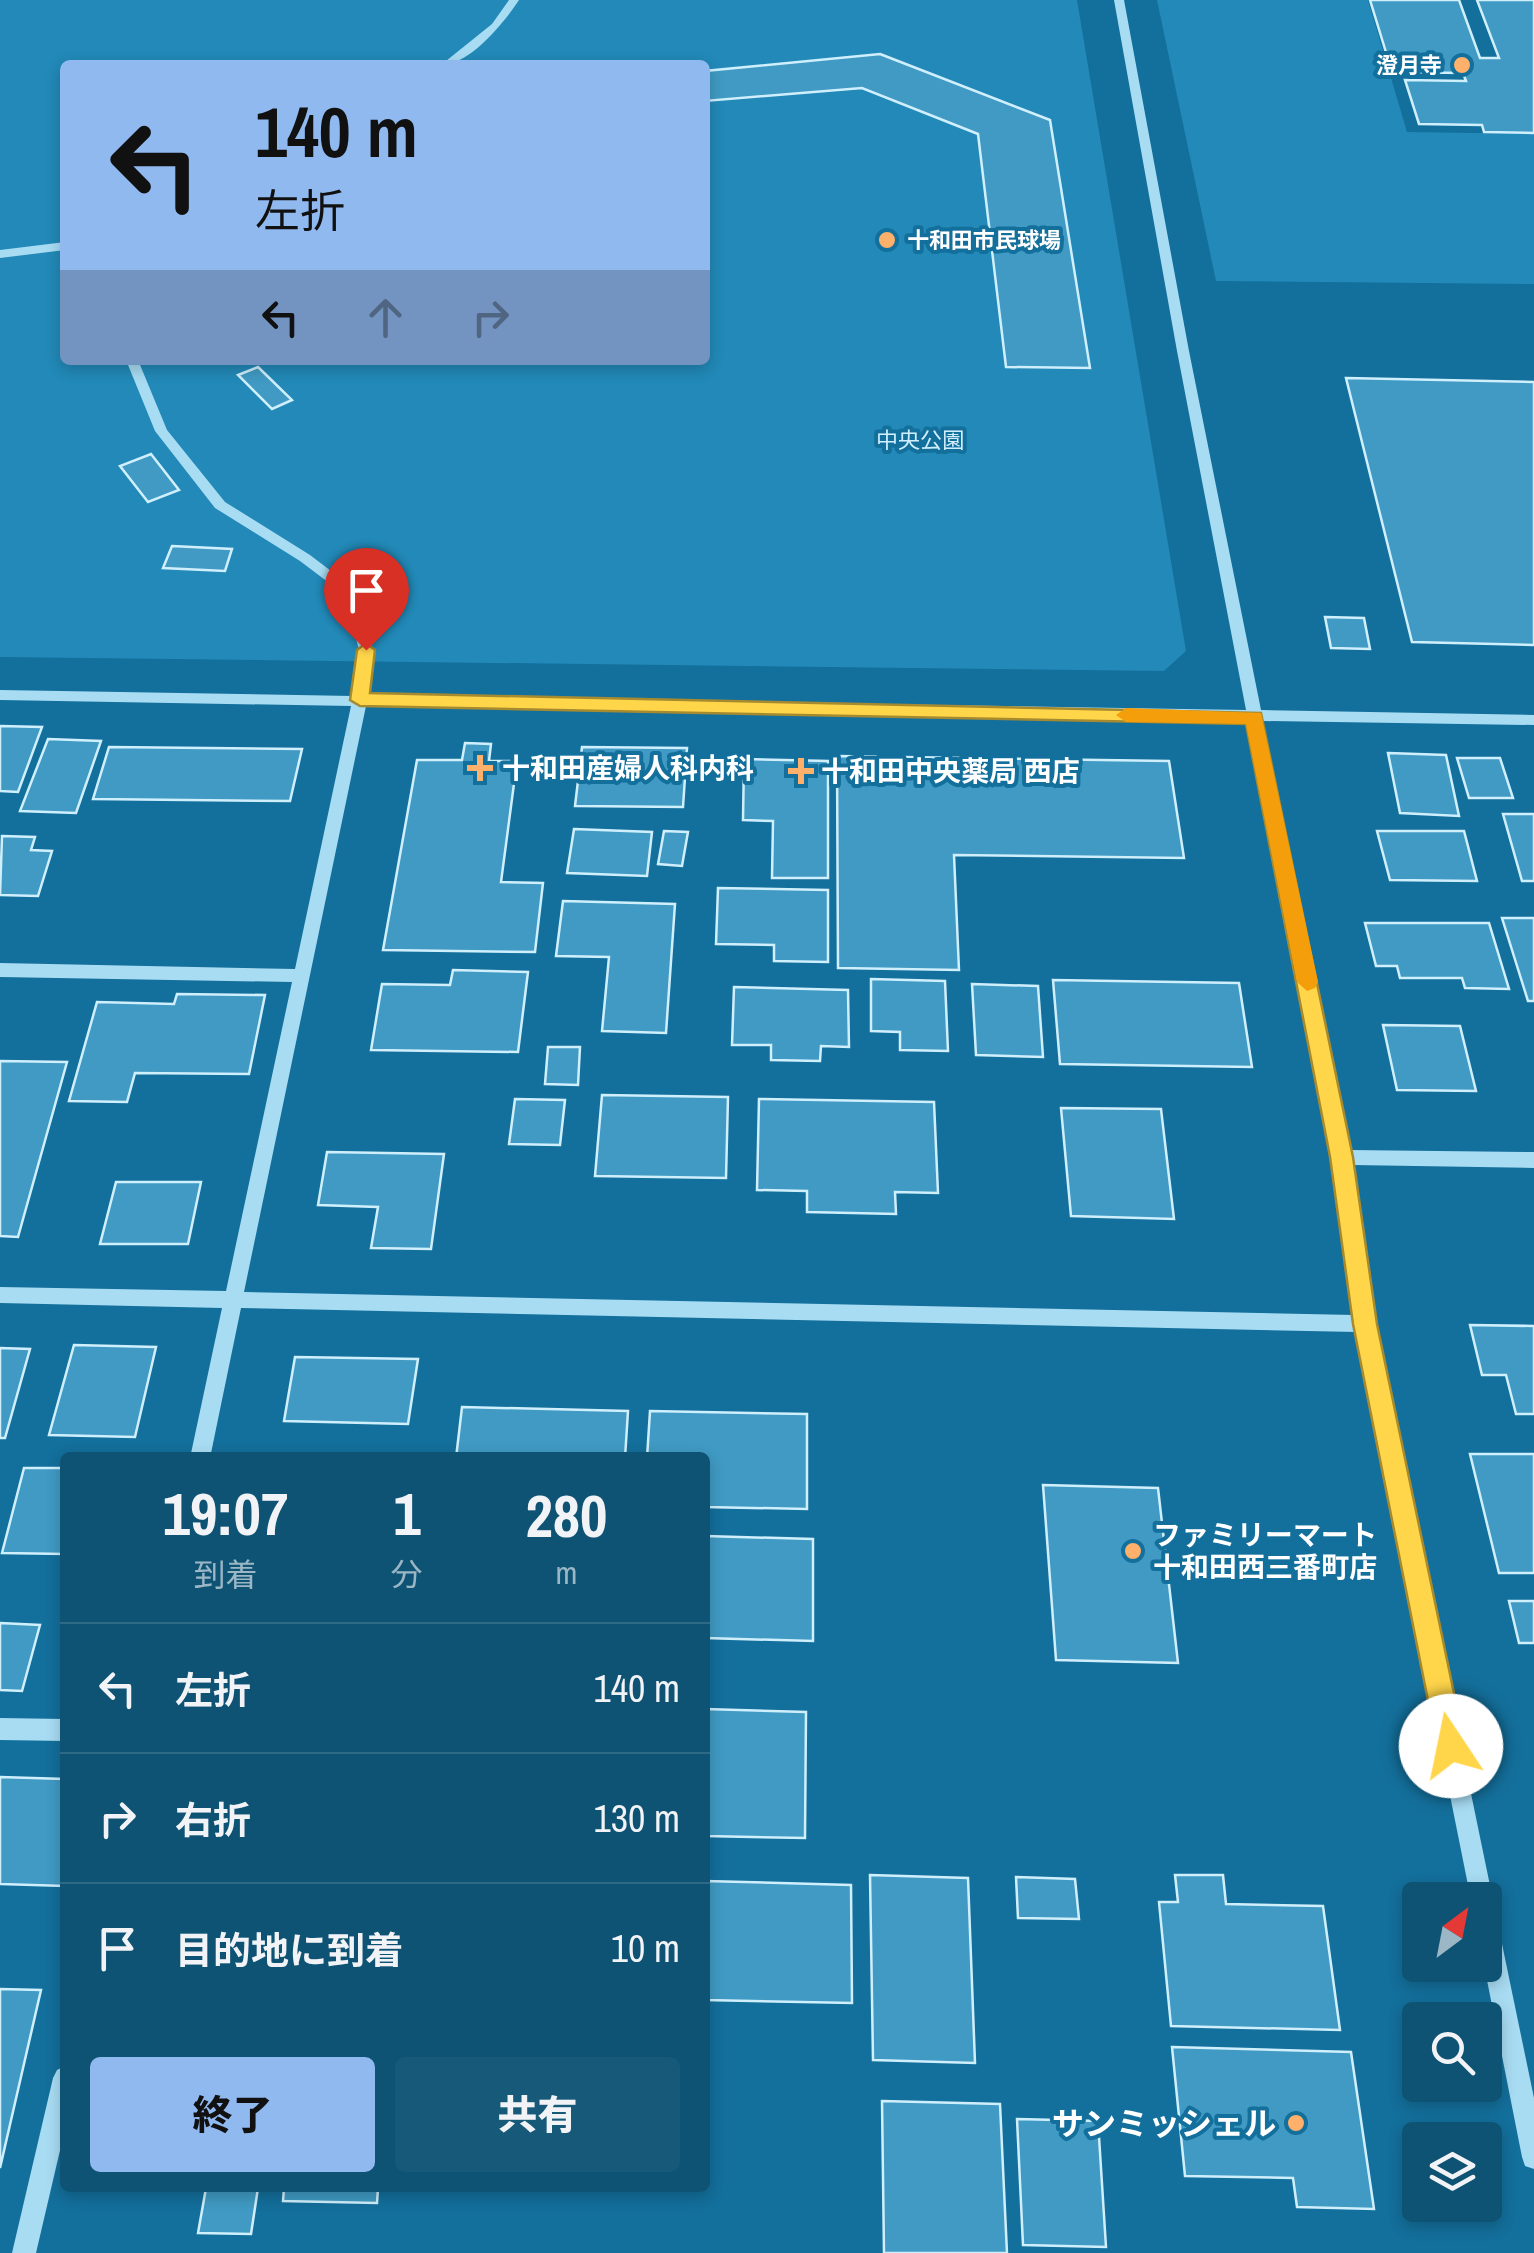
<!DOCTYPE html>
<html lang="ja">
<head>
<meta charset="utf-8">
<style>
	:root { --surface:#0e5374; --page:#175979; --text:#f1f3f6; --muted:#9bb6c5; --line:#2e6986; --accent:#90b9f0 }
	body { margin:0; font-family:"Archivo Narrow","Noto Sans JP",sans-serif; background:var(--page); color:var(--text); height:100vh; display:flex; flex-direction:column; font-size:38px; white-space:nowrap }
	* { box-sizing:border-box; margin:0 }
	p { font-size:32px; color:var(--muted) }
	.icon { flex:none; width:55px; height:55px; fill:none; stroke:currentColor; stroke-width:2; stroke-linecap:round; stroke-linejoin:round }
	.map { position:relative; flex:1; overflow:hidden }
	.panel { position:absolute; left:60px; top:1452px; width:650px; height:740px; display:flex; flex-direction:column; background:var(--surface); border-radius:10px; box-shadow:0 5px 15px #0003 }
	.panel>* { flex:none }
	.hud { position:absolute; left:60px; top:60px; width:650px; height:305px; border-radius:10px; box-shadow:0 5px 15px #0003; background:#90b9f0; color:#111; overflow:hidden }
	.needle { width:65px; rotate:32deg }
	.fabs { position:absolute; left:1402px; top:1882px; display:grid; gap:20px }
	.fabs a { display:grid; place-items:center; width:100px; height:100px; border-radius:10px; background:var(--surface); box-shadow:0 5px 15px #0003; font-size:50px }
	.pin { position:absolute; display:grid; place-items:center; width:85px; height:85px; color:#fff; margin:-102px -42px; border-radius:50% 50% 50% 0; rotate:-45deg; box-shadow:0 0 10px #0007 }
	.pin .icon { rotate:45deg }
	.me { position:absolute; width:110px; margin:-55px; rotate:349deg; stroke-linejoin:round; filter:drop-shadow(0 0 8px #0008) }
	.turn { display:flex; align-items:center; gap:35px; height:210px; padding:0 30px; font-size:45px }
	.turn .icon { width:130px; height:130px; stroke-width:2.5 }
	.turn b { display:block; font-size:70px; line-height:85px }
	.lanes { display:flex; align-items:center; height:95px; padding:0 30px; background:#0003; justify-content:center; gap:50px; direction:ltr }
	.lanes .off { opacity:.35 }
	.eta { display:flex; justify-content:space-evenly; align-items:center; height:170px; text-align:center }
	.eta b { font-size:60px; font-weight:800; line-height:70px }
	.cta { display:flex; gap:20px; margin-top:auto; padding:20px 30px }
	.cta a { flex:1; height:115px; border-radius:10px; background:var(--accent); color:#111; font-size:40px; font-weight:800; line-height:115px; text-align:center }
	.cta a+a { background:var(--page); color:var(--text) }
	ul { padding:0; list-style:none }
	li { display:flex; align-items:center; gap:30px; height:130px; padding:0 30px; border-top:2px solid var(--line) }
	li div { flex:1 }
	li b { display:block; font-size:38px }
	li em { font-style:normal }
	.map>svg:first-child { display:block }
	.green { fill:#2289b8; fill-rule:evenodd }
	.building { fill:#409ac3; stroke:#d0effd; stroke-width:2.5 }
	.lines { fill:none; stroke-linecap:round; stroke-linejoin:round }
	.minor { fill:#a8dcf3; fill-rule:evenodd }
	.route { fill:#ffd54a; stroke:#a68a30; stroke-width:2.5 }
	.slow { fill:#f59e0b }
	.poi-dot { fill:#ffb06a; stroke:#136f9b; stroke-width:4 }
	.labels { text-anchor:middle; dominant-baseline:central; stroke-width:8; stroke-linejoin:round; paint-order:stroke }
	.far-poi-label { font-size:22px; font-weight:bold; fill:#fff; stroke:#136f9b; text-anchor:end }
	.far-park-label { font-size:22px; fill:#d0effd; stroke:#136f9b }
	.poi-label { font-size:28px; font-weight:bold; fill:#fff; stroke:#136f9b; text-anchor:start }
	.near-poi-label { font-size:32px; font-weight:bold; fill:#fff; stroke:#136f9b; text-anchor:end }
</style>
</head>
<body>
<div class="map">
<svg width="1534" height="2253" viewBox="0 0 1534 2253">
	<rect width="100%" height="100%" fill="#136f9b"/>
	<g class="green">
		<path d="M0,0H1077L1186,651L1164,671L0,657ZM65,65H705V360H65Z"/>
		<polygon points="1157,0 1368,0 1407,132 1534,134 1534,284 1216,281"/>
	</g>
	<g class="building">
		<polygon points="1370,0 1459,0 1480,58 1499,58 1477,0 1534,0 1534,133 1484,132 1482,125 1419,124 1405,80 1466,81 1463,73 1392,72"/>
		<polygon points="880,54 1050,120 1090,368 1006,367 978,134 862,88 705,101 705,71"/>
		<polygon points="258,367 292,400 272,409 238,375"/>
		<polygon points="1346,378 1534,382 1534,645 1412,642"/>
		<polygon points="151,454 179,490 148,502 120,466"/>
		<polygon points="172,546 232,549 225,571 163,568"/>
		<polygon points="1325,617 1364,618 1370,649 1331,648"/>
		<polygon points="0,726 42,727 18,792 0,791"/>
		<polygon points="48,739 101,741 76,813 20,811"/>
		<polygon points="465,743 491,744 489,761 517,761 501,882 543,883 535,952 383,950 417,760 462,760"/>
		<polygon points="109,747 302,749 290,801 93,799"/>
		<polygon points="582,747 687,748 683,807 575,806"/>
		<polygon points="1388,753 1446,755 1459,816 1400,813"/>
		<polygon points="837,756 1169,761 1184,858 954,855 959,970 838,968"/>
		<polygon points="1457,758 1500,758 1513,798 1469,798"/>
		<polygon points="744,759 828,761 828,878 772,878 773,821 743,820"/>
		<polygon points="1503,814 1534,814 1534,881 1522,881"/>
		<polygon points="574,829 652,832 647,876 567,873"/>
		<polygon points="664,831 688,832 682,866 658,864"/>
		<polygon points="1377,831 1464,831 1477,881 1390,880"/>
		<polygon points="2,836 35,837 31,850 52,851 38,896 0,895"/>
		<polygon points="718,888 828,890 828,962 774,961 774,945 716,944"/>
		<polygon points="563,901 675,904 666,1033 602,1031 609,957 556,956"/>
		<polygon points="1502,918 1534,918 1534,1001 1528,1001"/>
		<polygon points="1365,923 1489,923 1509,989 1465,988 1462,978 1400,978 1397,966 1376,966"/>
		<polygon points="453,970 528,972 518,1052 371,1050 382,984 450,985"/>
		<polygon points="871,979 945,981 948,1051 900,1050 900,1032 871,1031"/>
		<polygon points="1053,980 1239,983 1252,1067 1060,1064"/>
		<polygon points="972,984 1038,986 1043,1057 976,1055"/>
		<polygon points="734,987 848,990 849,1047 821,1046 820,1061 771,1060 771,1045 732,1045"/>
		<polygon points="177,994 265,995 249,1074 135,1073 127,1102 69,1101 97,1002 174,1004"/>
		<polygon points="1383,1025 1460,1026 1476,1091 1397,1090"/>
		<polygon points="548,1047 580,1047 578,1085 545,1084"/>
		<polygon points="0,1061 67,1062 18,1237 0,1236"/>
		<polygon points="602,1095 728,1097 726,1178 595,1176"/>
		<polygon points="515,1099 565,1100 560,1145 509,1144"/>
		<polygon points="759,1099 934,1102 938,1193 895,1192 896,1214 807,1212 807,1191 757,1190"/>
		<polygon points="1061,1108 1161,1109 1174,1219 1071,1216"/>
		<polygon points="327,1152 444,1154 431,1249 371,1248 378,1207 318,1205"/>
		<polygon points="116,1182 201,1182 188,1244 100,1244"/>
		<polygon points="1470,1325 1534,1326 1534,1414 1516,1414 1506,1375 1482,1375"/>
		<polygon points="74,1345 156,1347 135,1437 49,1435"/>
		<polygon points="0,1348 30,1349 5,1438 0,1438"/>
		<polygon points="295,1357 418,1359 408,1424 284,1421"/>
		<polygon points="462,1407 628,1411 625,1458 456,1458"/>
		<polygon points="650,1411 807,1414 807,1509 705,1507 705,1458 647,1458"/>
		<polygon points="1470,1454 1534,1454 1534,1573 1499,1573"/>
		<polygon points="24,1468 65,1468 65,1554 2,1553"/>
		<polygon points="1043,1485 1158,1488 1178,1663 1056,1660"/>
		<polygon points="705,1536 813,1539 813,1641 705,1638"/>
		<polygon points="1509,1601 1534,1601 1534,1643 1519,1643"/>
		<polygon points="0,1623 40,1625 22,1691 0,1690"/>
		<polygon points="705,1709 806,1712 805,1838 705,1836"/>
		<polygon points="0,1777 65,1779 65,1886 0,1884"/>
		<polygon points="870,1875 968,1878 975,2063 873,2060"/>
		<polygon points="1175,1875 1223,1875 1226,1904 1323,1906 1340,2030 1171,2026 1159,1902 1178,1902"/>
		<polygon points="1016,1877 1075,1879 1079,1919 1018,1918"/>
		<polygon points="705,1881 851,1885 852,2003 705,2000"/>
		<polygon points="0,1989 41,1990 0,2168"/>
		<polygon points="1172,2047 1351,2052 1374,2209 1297,2207 1293,2178 1185,2176"/>
		<polygon points="882,2101 1000,2104 1007,2253 884,2253"/>
		<polygon points="1017,2119 1098,2121 1106,2247 1023,2245"/>
		<polygon points="206,2188 258,2188 251,2234 198,2233"/>
		<polygon points="284,2188 378,2188 377,2203 283,2201"/>
	</g>
	<g class="lines">
		<g class="minor">
			<path d="M509,0H519C504,23 470,65 441,65L492,24Z"/>
			<path d="M1114,0H1124L1189,351L1261,710L1534,715V725L1263,721L1349,1150L1534,1152V1168L1352,1165L1374,1324L1493,1900L1491,1906L1496,1915L1534,2098V2169L1525,2166L1522,2157L1484,1965L1485,1900H1471L1357,1332L241,1308L210,1458H190L222,1308L0,1303V1287L226,1291L292,982L0,977V963L295,969L351,706L0,700V690L353,696L359,650L345,595L300,561L215,508L155,431L126,360H138L167,430L225,502L310,555L356,590L373,650L368,696L1246,710L1177,351ZM366,706L1248,721L1333,1157L1354,1315L244,1292Z"/>
			<polygon points="65,242 65,250 0,258 0,250"/>
			<polygon points="0,1718 65,1719 65,1741 0,1740"/>
			<polygon points="65,2066 65,2129 36,2253 12,2253 53,2078 57,2070"/>
		</g>
	</g>
	<polygon class="route" points="366,643 375,650 370,693 1261,713 1353,1157 1377,1324 1465,1746 1461,1756 1451,1760 1441,1756 1437,1746 1353,1324 1330,1157 1246,724 360,706 350,700 357,650"/>
	<polygon class="slow" points="1126,708 1261,713 1318,982 1315,988 1307,991 1297,982 1246,724 1126,722 1116,715"/>
	<g class="poi-dot">
		<circle cx="1462" cy="65" r="10"/>
		<circle cx="887" cy="240" r="10"/>
		<path d="M475 753h10v10h10v10h-10v10h-10v-10h-10v-10h10z"/>
		<path d="M796 756h10v10h10v10h-10v10h-10v-10h-10v-10h10z"/>
		<circle cx="1133" cy="1551" r="10"/>
		<circle cx="1296" cy="2123" r="10"/>
	</g>
	<g class="labels">
		<g class="far-poi-label">
			<text x="1442" y="65">澄月寺</text>
			<text x="907" y="240" text-anchor="start">十和田市民球場</text>
		</g>
		<g class="far-park-label">
			<text x="920" y="440">中央公園</text>
		</g>
		<g class="poi-label">
			<text x="502" y="768">十和田産婦人科内科</text>
			<text x="821" y="771">十和田中央薬局 西店</text>
			<text x="1153" y="1535">ファミリーマート<tspan x="1153" dy="32">十和田西三番町店</tspan></text>
		</g>
		<g class="near-poi-label">
			<text x="1276" y="2123">サンミッシェル</text>
		</g>
	</g>
</svg>
<div class="fabs">
<a><svg class="needle" viewBox="-14 -14 28 28"><path d="M0-13l5 13h-10z" fill="#e53935"/><path d="M0 13l5-13h-10z" fill="#9bb6c5"/></svg></a>
<a><svg class="icon" aria-label="search" viewBox="0 0 24 24"><circle cx="10" cy="10" r="6"/><path d="M15 15l6 6"/></svg></a>
<a><svg class="icon" aria-label="layers" viewBox="0 0 24 24"><path d="M12 4l9 5-9 5-9-5zM3 14l9 5 9-5"/></svg></a>
</div>
<div class="pin" style="left:366px;top:650px;background:#d93025"><svg class="icon" aria-label="arrive" viewBox="0 0 24 24"><path d="M6 21V4h12l-3 4 3 4H6"/></svg></div>
<svg class="me" style="left:1451px;top:1746px" viewBox="-20 -20 40 40"><circle r="19" fill="#fff"/><path d="M0-13L10 11 0 6-10 11z" fill="#ffd54a"/></svg>
<div class="hud">
<div class="turn"><svg class="icon" aria-label="left" viewBox="0 0 24 24"><path d="M17 20v-9H6M10 6l-5 5 5 5"/></svg><div><b>140 m</b>左折</div></div>
<div class="lanes"><svg class="icon" aria-label="left" viewBox="0 0 24 24"><path d="M17 20v-9H6M10 6l-5 5 5 5"/></svg><svg class="icon off" aria-label="ahead" viewBox="0 0 24 24"><path d="M12 20V5M6 11l6-6 6 6"/></svg><svg class="icon off" aria-label="right" viewBox="0 0 24 24"><path d="M7 20v-9h11M14 6l5 5-5 5"/></svg></div>
</div>
<section class="panel">
<div class="eta">
<div><b>19:07</b><p>到着</p></div>
<div><b>1</b><p>分</p></div>
<div><b>280</b><p>m</p></div>
</div>
<ul>
<li><svg class="icon" aria-label="left" viewBox="0 0 24 24"><path d="M17 20v-9H6M10 6l-5 5 5 5"/></svg><div><b>左折</b></div><em>140 m</em></li>
<li><svg class="icon" aria-label="right" viewBox="0 0 24 24"><path d="M7 20v-9h11M14 6l5 5-5 5"/></svg><div><b>右折</b></div><em>130 m</em></li>
<li><svg class="icon" aria-label="arrive" viewBox="0 0 24 24"><path d="M6 21V4h12l-3 4 3 4H6"/></svg><div><b>目的地に到着</b></div><em>10 m</em></li>
</ul>
<div class="cta"><a>終了</a><a>共有</a></div>
</section>
</div>
</body>
</html>
